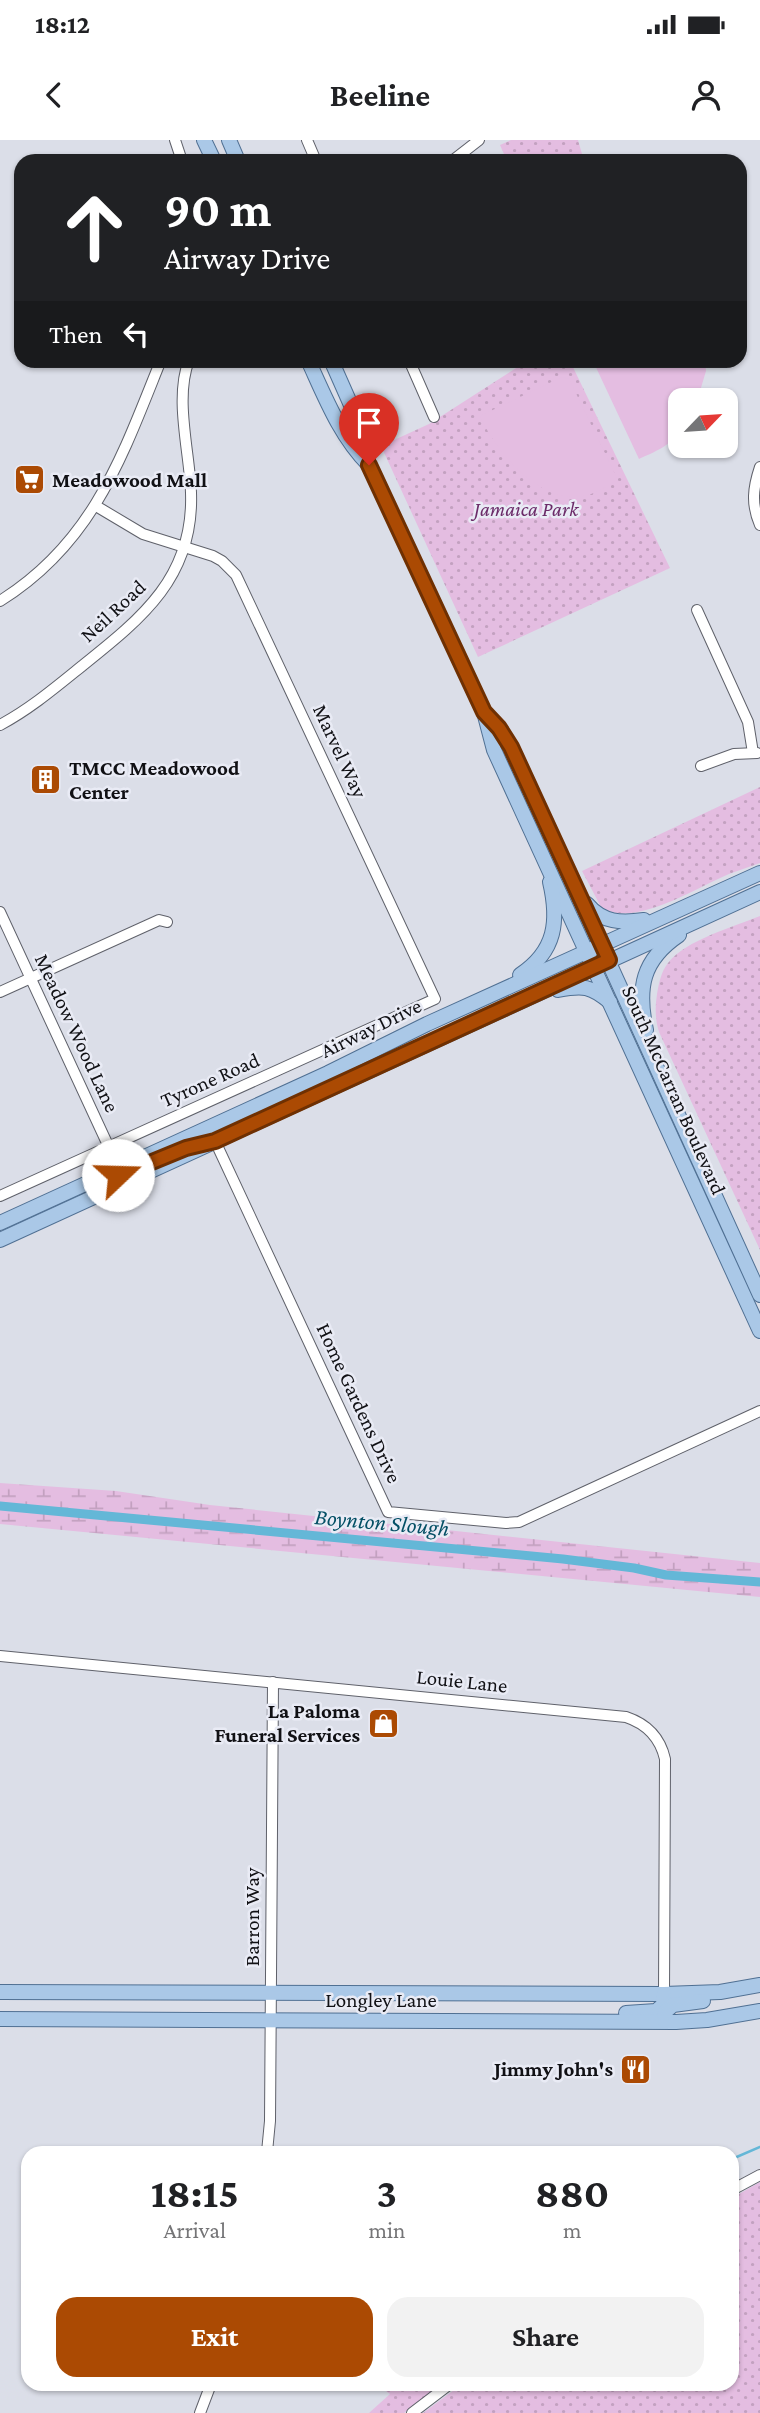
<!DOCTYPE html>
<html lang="en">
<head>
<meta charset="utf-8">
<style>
	:root { --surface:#fff; --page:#f2f2f2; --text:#202124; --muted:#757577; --accent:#ab4a03 }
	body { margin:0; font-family:"Crimson Pro",serif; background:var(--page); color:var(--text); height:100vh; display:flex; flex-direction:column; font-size:26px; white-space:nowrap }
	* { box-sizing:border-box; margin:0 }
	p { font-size:23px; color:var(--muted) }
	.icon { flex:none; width:38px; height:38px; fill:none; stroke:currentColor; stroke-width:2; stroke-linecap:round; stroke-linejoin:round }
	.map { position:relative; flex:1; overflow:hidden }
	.side { position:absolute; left:21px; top:2006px; width:718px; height:245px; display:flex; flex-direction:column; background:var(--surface); border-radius:21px; box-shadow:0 2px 5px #0004 }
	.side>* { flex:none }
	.banner { position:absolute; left:14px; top:14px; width:733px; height:214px; border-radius:21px; box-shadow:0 2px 5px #0004; background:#202124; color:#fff; overflow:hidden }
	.needle { width:46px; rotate:65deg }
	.controls { position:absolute; left:668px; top:248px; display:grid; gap:14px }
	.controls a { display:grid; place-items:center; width:70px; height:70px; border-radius:14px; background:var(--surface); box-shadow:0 2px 5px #0004; font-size:35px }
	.pin { position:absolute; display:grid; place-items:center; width:60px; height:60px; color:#fff; margin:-72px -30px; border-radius:50% 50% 50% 0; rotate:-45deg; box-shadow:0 0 7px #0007 }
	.pin .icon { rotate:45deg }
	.me { position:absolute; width:77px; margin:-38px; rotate:69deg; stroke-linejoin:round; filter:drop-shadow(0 0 5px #0008) }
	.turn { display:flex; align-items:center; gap:24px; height:147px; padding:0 35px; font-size:32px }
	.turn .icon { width:91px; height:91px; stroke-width:2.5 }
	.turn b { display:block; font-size:49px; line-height:60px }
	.then { display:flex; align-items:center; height:66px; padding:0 35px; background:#0003; gap:14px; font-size:26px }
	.eta { display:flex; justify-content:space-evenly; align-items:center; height:119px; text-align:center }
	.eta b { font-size:42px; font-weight:700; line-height:49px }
	.cta { display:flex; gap:14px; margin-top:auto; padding:14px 35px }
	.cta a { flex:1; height:80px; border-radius:21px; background:var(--accent); color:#fff; font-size:28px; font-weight:700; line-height:80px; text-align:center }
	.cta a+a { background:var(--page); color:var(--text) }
	.status { display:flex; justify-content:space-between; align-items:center; height:49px; padding:0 35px; background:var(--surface); direction:ltr }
	.status svg { height:19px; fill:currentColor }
	header { display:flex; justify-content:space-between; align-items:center; height:91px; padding:0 35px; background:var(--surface); font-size:32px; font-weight:700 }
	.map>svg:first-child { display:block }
	.green { fill:url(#green-dots) }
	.wetland { fill:url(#wetland-marsh) }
	.pitch { fill:#e4bde1 }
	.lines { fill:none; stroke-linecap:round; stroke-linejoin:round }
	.stream { stroke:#64b7d7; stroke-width:2.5 }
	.canal { stroke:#64b7d7; stroke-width:9 }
	.minor-casing { stroke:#5f616a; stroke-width:12 }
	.major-casing { stroke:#507093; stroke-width:16 }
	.minor { stroke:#fff; stroke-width:10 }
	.major { stroke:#aac8e7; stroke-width:14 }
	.route-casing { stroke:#6f3002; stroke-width:18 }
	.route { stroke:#ab4a03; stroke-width:12 }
	.labels { text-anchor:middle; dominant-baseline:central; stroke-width:5; stroke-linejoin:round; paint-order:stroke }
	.poi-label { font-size:21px; font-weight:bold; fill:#111115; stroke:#e9ebf5; text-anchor:start }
	.park-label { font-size:21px; font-style:italic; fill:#6b2b69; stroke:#e9ebf5 }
	.street-label { font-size:21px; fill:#111115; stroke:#e9ebf5 }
	.water-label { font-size:23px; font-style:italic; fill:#044f65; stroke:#e9ebf5 }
</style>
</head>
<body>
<div class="status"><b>18:12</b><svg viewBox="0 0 49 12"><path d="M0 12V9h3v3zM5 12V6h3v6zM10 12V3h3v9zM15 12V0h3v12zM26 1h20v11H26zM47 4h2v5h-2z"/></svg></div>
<header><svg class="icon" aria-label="back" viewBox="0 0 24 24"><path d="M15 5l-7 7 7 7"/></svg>Beeline<svg class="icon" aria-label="person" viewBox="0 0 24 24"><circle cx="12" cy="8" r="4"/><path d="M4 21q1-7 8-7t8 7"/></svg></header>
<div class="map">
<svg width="760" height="2273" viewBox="0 0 760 2273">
	<defs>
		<pattern id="green-dots" width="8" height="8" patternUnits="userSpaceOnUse" patternTransform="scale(1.75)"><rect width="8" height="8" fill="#e4bde1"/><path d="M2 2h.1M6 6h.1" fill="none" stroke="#c3a1c0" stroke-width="1.8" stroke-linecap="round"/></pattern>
		<pattern id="wetland-marsh" width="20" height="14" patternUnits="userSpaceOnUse" patternTransform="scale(1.75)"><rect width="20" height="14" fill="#e4bde1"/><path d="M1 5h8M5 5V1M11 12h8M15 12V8" fill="none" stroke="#c3a1c0"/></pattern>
	</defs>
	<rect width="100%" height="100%" fill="#dbdee8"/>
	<g class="green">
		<polygon points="511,0 578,0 584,21 507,21 500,5"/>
		<polygon points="527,221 570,221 670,428 478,517 381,306 429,284"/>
		<path d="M760,647V723C750,727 739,730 729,734C697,747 634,789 601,767L582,731Z"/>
		<path d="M760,776V1110L659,892C655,879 655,867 657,854C659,843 661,832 668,823C686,800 733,787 760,776Z"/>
		<polygon points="760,2042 760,2273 423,2273 462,2244 732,2244 732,2058"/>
		<polygon points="389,2244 442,2244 404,2273 369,2273 390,2254 383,2249"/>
	</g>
	<polygon class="wetland" points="0,1343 116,1351 210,1365 760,1423 760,1457 0,1384"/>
	<g class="pitch">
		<path d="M593,221H705L706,231L697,261H681C681,269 683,282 680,289C675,304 652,313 639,319Z"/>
		<path d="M562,237L569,239L618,340C608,345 598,352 588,355C541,368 496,312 480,276Z"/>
	</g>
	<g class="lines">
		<polyline class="stream" points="732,2019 760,2007"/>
		<polyline class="canal" points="0,1366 563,1419 634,1428 666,1435 760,1442"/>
		<defs>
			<g id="minor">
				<polyline points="175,0 182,21"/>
				<polyline points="307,0 316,21"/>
				<polyline points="452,21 479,0"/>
				<polyline points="409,220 434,277"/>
				<path d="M760,327C753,348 751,364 760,385"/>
				<path d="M0,461C93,403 122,317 161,220"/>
				<polyline points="697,470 748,582 753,613"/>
				<path d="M0,585C30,569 56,547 82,526C142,478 194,437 191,353C190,313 174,259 189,220"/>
				<polyline points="701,626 734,614 757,613"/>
				<polyline points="0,772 119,1029"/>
				<polyline points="0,852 159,780 167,782"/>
				<polyline points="215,1001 388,1372 506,1383 519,1382 760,1271"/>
				<polyline points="0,1056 435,859 236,435 222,421 213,416 143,394 96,366"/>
				<path d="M0,1516L626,1577C647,1584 660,1597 665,1619L664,1854"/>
				<polyline points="267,2012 270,1981 273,1542"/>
				<polyline points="732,2050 760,2035"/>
				<polyline points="200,2273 211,2244"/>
				<polyline points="412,2273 450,2244"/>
			</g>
			<g id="major">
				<polyline points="204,0 214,21"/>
				<polyline points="229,0 238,21"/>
				<path d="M308,220C325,257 340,296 369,325"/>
				<polyline points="331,220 362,290 369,325 484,572 494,610 760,1191"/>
				<polyline points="485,573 499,588 511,607 760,1155"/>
				<path d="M587,764C603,783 621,783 644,780"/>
				<path d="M520,835C556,811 559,781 550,742"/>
				<path d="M558,850C583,845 591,846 610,862"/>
				<path d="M646,890C637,848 642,820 679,795"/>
				<polyline points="0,1083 328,933 427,884 760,733"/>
				<polyline points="0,1100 760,752"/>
				<polyline points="0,1852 664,1854 720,1852 760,1845"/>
				<polyline points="626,1873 656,1871 663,1865 664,1854"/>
				<polyline points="0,1879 676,1882 707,1880 760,1871"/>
				<polyline points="664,1880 665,1872 673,1865 703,1861"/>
			</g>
		</defs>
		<use href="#minor" class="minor-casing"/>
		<use href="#major" class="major-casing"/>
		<use href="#minor" class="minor"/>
		<use href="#major" class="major"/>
	</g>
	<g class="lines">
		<defs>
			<polyline id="route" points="118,1035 119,1030 130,1031 186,1008 215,1001 609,820 511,607 499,588 484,572 369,325"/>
		</defs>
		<use href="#route" class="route-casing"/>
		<use href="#route" class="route"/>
	</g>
	<defs>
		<symbol id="supermarket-square" viewBox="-11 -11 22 22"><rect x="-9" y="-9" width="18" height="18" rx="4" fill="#ab4a03" stroke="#e9ebf5"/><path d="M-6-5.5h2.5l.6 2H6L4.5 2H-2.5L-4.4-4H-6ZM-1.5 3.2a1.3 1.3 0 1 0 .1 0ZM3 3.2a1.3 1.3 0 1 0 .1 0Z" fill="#fff"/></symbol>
		<symbol id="building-square" viewBox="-11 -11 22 22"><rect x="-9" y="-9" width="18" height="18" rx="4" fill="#ab4a03" stroke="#e9ebf5"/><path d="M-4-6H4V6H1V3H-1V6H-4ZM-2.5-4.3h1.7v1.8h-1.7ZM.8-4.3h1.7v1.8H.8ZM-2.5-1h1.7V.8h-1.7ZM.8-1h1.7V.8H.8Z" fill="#fff"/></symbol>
		<symbol id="shop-square" viewBox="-11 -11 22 22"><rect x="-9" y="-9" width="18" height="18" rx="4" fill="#ab4a03" stroke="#e9ebf5"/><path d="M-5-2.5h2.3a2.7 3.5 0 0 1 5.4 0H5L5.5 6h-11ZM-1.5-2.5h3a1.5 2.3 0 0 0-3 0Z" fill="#fff"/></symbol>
		<symbol id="restaurant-square" viewBox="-11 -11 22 22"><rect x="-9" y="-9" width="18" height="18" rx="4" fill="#ab4a03" stroke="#e9ebf5"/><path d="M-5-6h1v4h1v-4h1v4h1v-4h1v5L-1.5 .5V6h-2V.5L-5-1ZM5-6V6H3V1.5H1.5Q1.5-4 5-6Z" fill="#fff"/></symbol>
	</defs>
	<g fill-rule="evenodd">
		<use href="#supermarket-square" x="12" y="322" width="35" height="35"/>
		<use href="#building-square" x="28" y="622" width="35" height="35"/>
		<use href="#shop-square" x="366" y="1566" width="35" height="35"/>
		<use href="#restaurant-square" x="618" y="1912" width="35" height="35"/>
	</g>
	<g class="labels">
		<g class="poi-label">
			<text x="52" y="340">Meadowood Mall</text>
			<text x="69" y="628">TMCC Meadowood<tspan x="69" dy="24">Center</tspan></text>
			<text x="360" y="1571" text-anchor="end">La Paloma<tspan x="360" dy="24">Funeral Services</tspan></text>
			<text x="613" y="1929" text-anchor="end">Jimmy John's</text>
		</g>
		<g class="park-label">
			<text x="526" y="369">Jamaica Park</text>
		</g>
		<g class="street-label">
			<text transform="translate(113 471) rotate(-43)">Neil Road</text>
			<text transform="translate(340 611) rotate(65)">Marvel Way</text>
			<text transform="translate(371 888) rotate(-26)">Airway Drive</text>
			<text transform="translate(77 893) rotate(65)">Meadow Wood Lane</text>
			<text transform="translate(210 940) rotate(-24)">Tyrone Road</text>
			<text transform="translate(674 950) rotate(66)">South McCarran Boulevard</text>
			<text transform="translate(359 1263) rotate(65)">Home Gardens Drive</text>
			<text transform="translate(462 1541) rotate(6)">Louie Lane</text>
			<text transform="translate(252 1777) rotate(-90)">Barron Way</text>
			<text x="381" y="1860">Longley Lane</text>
		</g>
		<g class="water-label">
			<text transform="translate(382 1382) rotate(5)">Boynton Slough</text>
		</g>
	</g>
</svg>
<div class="controls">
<a><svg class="needle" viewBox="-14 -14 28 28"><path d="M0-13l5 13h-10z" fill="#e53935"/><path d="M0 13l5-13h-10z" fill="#757577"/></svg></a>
</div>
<div class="pin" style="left:369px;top:325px;background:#d93025"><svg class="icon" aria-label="arrive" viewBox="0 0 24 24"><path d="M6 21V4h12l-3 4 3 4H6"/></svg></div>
<svg class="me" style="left:118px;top:1035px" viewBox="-20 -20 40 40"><circle r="19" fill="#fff"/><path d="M0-13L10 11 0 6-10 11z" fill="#ab4a03"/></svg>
<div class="banner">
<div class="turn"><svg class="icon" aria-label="ahead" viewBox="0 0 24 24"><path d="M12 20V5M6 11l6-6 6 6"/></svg><div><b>90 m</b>Airway Drive</div></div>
<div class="then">Then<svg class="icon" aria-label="left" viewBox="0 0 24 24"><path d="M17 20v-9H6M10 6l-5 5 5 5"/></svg></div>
</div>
<section class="side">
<div class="eta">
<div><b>18:15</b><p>Arrival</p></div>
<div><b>3</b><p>min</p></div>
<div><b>880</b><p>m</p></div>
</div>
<div class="cta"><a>Exit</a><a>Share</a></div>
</section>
</div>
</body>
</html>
